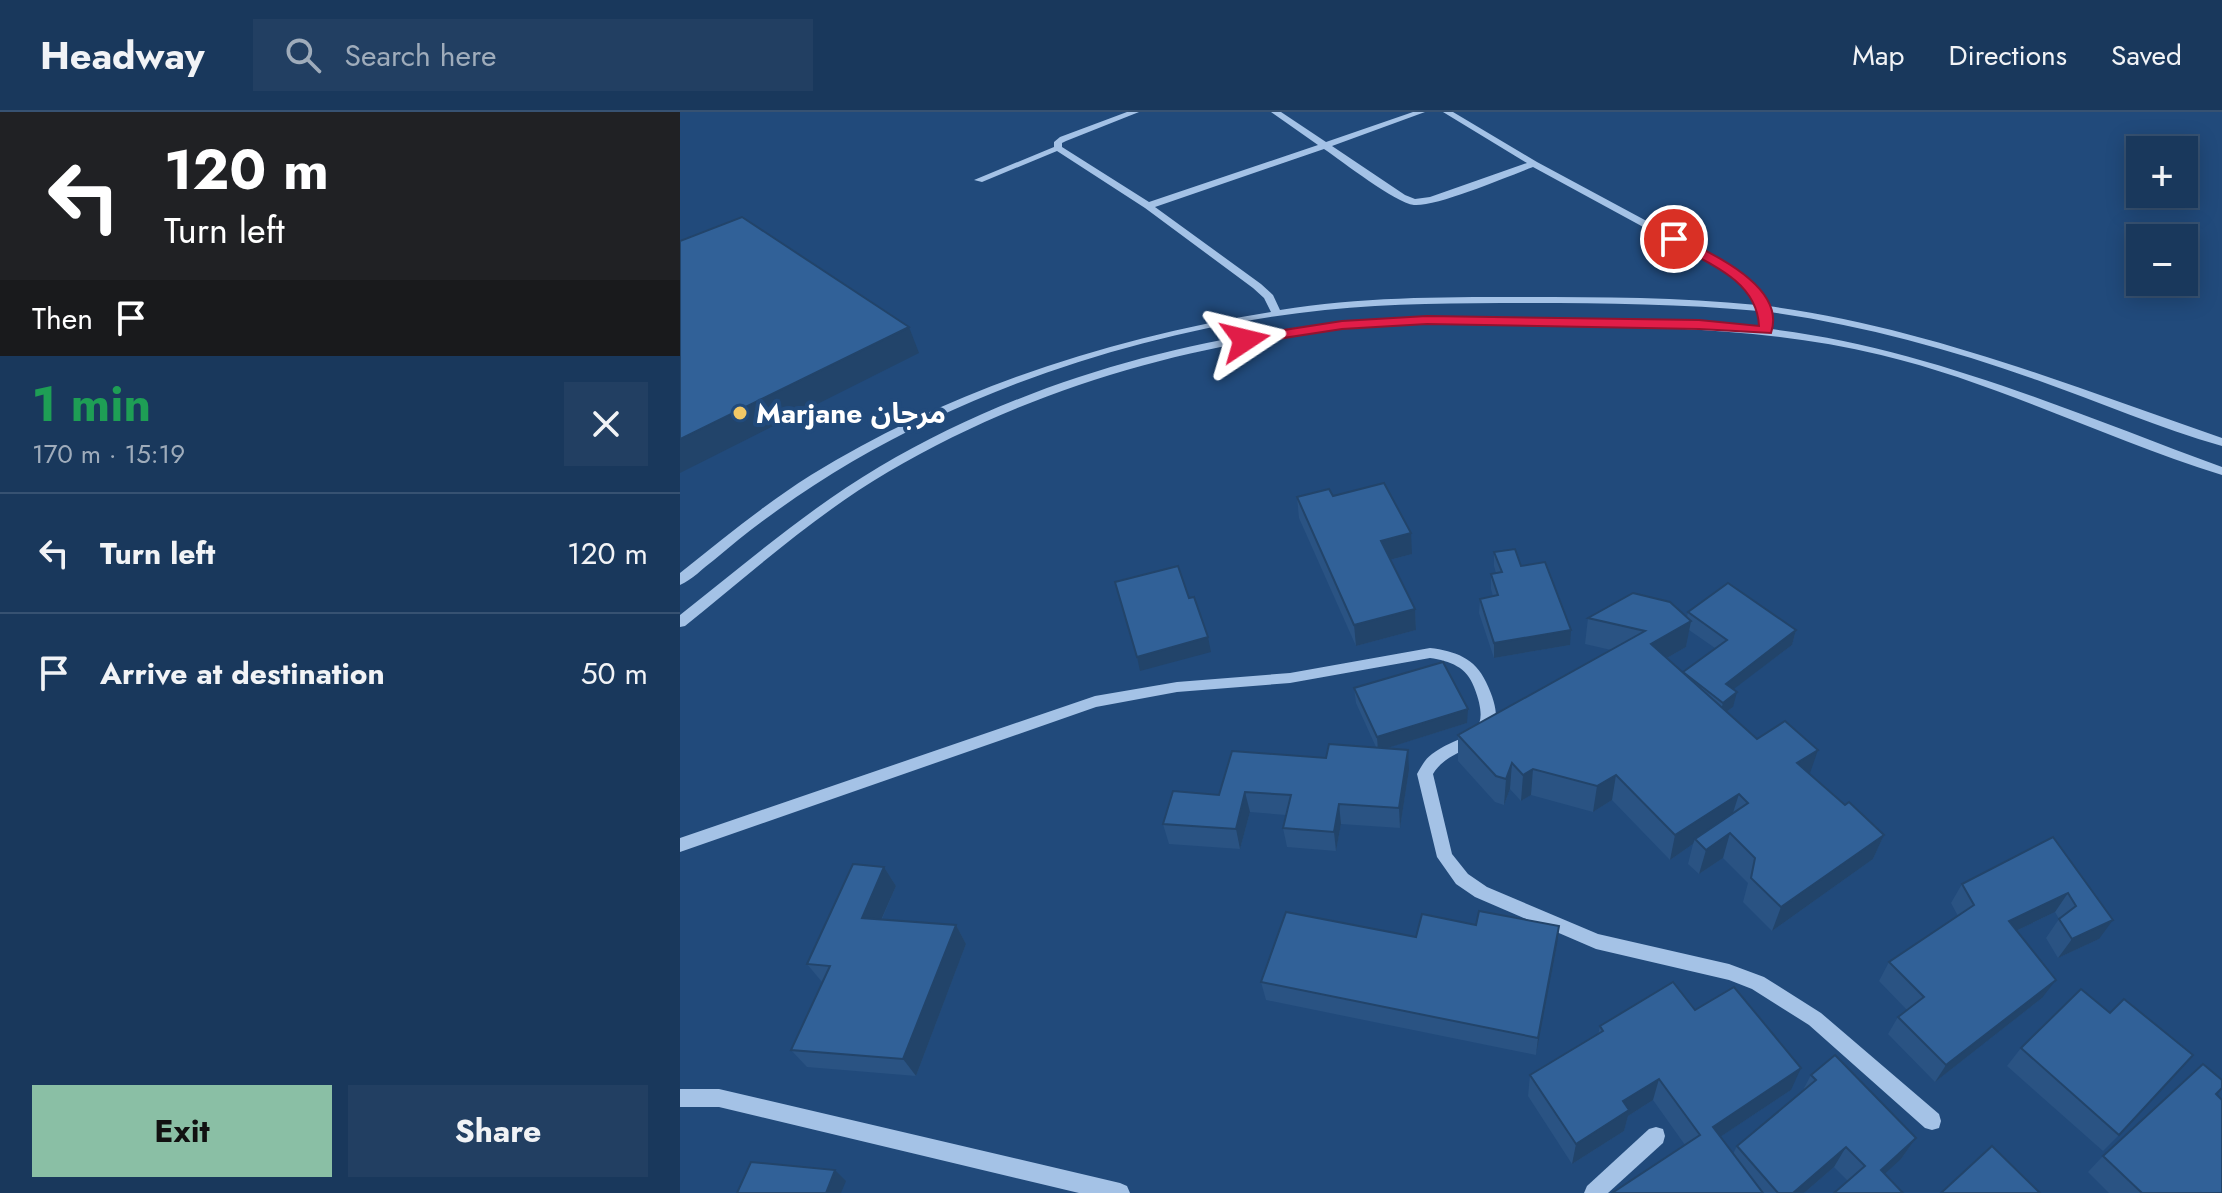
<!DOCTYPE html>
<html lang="en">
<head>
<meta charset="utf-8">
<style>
	:root { --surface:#19385c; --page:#223f62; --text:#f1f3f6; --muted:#9facbb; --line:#375272; --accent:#8abfa5 }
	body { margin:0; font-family:Jost,"Noto Sans Arabic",sans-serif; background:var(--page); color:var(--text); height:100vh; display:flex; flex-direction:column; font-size:30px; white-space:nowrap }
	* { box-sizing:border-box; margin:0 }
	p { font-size:26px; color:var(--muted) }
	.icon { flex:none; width:44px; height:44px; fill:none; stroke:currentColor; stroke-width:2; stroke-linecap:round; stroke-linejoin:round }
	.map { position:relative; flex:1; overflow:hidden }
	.drawer { display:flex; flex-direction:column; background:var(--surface); width:680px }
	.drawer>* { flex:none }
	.hud { background:#202124; color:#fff; overflow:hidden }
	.buttons { position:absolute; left:1446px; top:24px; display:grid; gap:16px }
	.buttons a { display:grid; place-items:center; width:72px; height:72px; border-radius:0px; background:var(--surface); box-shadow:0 4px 20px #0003,0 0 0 2px var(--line); font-size:40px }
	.pin { position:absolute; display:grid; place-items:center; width:68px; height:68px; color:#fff; margin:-34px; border:4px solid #fff; border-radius:50%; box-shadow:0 2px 8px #0007 }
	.me { position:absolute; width:88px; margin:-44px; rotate:80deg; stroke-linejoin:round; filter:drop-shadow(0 0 6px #0008) }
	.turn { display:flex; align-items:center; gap:28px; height:168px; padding:0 32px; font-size:36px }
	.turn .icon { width:104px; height:104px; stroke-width:2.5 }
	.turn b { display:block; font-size:56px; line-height:68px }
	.then { display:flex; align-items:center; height:76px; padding:0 32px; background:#0003; gap:16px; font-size:30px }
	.round { display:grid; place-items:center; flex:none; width:84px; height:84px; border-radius:0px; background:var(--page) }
	.overview { display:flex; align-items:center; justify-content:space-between; height:136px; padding:0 32px }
	h1 { font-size:48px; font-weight:700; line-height:60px; color:#1e9e55 }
	.action { display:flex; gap:16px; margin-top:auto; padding:16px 32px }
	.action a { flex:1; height:92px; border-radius:0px; background:var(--accent); color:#111; font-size:32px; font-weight:700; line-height:92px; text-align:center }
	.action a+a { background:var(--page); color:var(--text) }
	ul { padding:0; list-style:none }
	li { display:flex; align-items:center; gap:24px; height:120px; padding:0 32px; border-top:2px solid var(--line) }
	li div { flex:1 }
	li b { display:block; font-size:30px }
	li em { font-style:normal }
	header { display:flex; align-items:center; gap:48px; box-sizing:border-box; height:112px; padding:0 40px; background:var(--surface); border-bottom:2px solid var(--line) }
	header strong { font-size:38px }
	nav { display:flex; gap:44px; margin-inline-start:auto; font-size:28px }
	.search { width:560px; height:72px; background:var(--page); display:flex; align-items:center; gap:20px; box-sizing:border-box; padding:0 28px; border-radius:0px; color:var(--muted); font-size:30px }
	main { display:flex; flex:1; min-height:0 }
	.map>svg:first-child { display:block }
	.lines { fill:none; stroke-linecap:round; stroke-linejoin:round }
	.minor { fill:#a4c2e6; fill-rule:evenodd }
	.wall { fill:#2a5383; fill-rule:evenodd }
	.shaded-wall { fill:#22446a }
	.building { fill:#316198; stroke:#22446a; stroke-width:2 }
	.route { fill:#e11d48; stroke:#92132f; stroke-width:2 }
	.poi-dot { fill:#f2c866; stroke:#214a7b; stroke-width:3 }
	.labels { text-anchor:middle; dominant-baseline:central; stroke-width:8; stroke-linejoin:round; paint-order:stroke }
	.poi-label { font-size:28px; font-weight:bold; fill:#fff; stroke:#214a7b; text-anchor:start }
</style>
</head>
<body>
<header>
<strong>Headway</strong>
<div class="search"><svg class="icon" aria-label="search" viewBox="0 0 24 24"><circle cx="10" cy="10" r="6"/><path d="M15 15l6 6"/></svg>Search here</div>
<nav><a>Map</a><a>Directions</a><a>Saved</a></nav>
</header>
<main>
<section class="drawer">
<div class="hud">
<div class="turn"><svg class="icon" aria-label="left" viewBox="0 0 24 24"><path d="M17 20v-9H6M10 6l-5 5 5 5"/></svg><div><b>120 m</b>Turn left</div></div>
<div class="then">Then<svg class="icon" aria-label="arrive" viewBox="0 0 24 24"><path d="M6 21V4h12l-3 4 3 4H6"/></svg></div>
</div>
<div class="overview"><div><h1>1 min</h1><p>170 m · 15:19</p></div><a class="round"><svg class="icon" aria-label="close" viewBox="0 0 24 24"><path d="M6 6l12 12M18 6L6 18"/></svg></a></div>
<ul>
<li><svg class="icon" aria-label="left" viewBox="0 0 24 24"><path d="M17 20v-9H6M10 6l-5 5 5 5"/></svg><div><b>Turn left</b></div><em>120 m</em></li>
<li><svg class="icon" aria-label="arrive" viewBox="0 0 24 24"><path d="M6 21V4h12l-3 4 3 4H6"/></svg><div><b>Arrive at destination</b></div><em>50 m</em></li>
</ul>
<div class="action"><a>Exit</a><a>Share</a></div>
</section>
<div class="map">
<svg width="1542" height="1081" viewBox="0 0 1542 1081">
	<rect width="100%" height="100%" fill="#214a7b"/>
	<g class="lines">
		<g class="minor">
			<path d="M447,0H459L386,29L382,31V35L469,90L638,33L591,0H601L646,30L733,0H745L652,34L725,83L735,87L750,85L847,51L763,0H773L857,50L1054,156L1084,184L1088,194C1246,215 1392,274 1542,326V334C1479,316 1419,290 1357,268C1270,237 1182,213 1090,200L1091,217C1248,236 1395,301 1542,355V363C1427,327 1318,271 1201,243C1096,218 989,215 882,213C830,212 778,210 725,212C546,221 364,268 208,360C135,403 71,461 5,514L0,515V503C65,452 128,397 199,355C356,262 542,215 724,206C776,203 829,206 881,207C948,208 1014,210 1081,216L1079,199C1003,192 926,191 850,191C781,191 713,191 645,198C511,212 373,250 251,308C195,335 141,366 91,403C71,417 52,433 34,448C23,456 12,468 0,473V461C43,427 85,392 131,363C271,277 430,226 591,200L584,186L573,176L465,96L377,39L302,70L294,68L374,35V30L380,25ZM644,37C662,49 715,91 734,93C756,95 829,64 853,55L1046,160L1075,187L1077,193C997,185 918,185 838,185C759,185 679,185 600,198L593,183L581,172L475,95Z"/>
			<path d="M750,536C775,539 795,546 806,570C841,642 774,626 753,662L772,742L788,762L807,775L918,822L1049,852L1084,865L1141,901L1259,1002L1261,1009L1259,1016L1252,1018L1245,1016L1129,913L1072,877L1049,868L916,837L795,785L776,772L757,745L737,662C741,655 745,647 752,642C782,619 815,629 794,575C787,555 770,549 750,546L610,571L497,580L416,595L0,740V726L415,584L497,570L610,561Z"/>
			<polygon points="0,977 39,977 440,1071 447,1074 450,1081 399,1081 39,995 0,995"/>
			<polygon points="976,1015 983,1017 985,1024 983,1031 928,1081 904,1081 907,1074 969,1017"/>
		</g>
	</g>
	<g class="wall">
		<polygon points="653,384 732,442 710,448 735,497 736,518 676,534 619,406 617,385"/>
		<polygon points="814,440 841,454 890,533 814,546 799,501 800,487 813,484 811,477 811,462 816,461 814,454"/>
		<path d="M1008,500L1116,518L1112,533L1053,577V595L1046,600L1077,627L1130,662L1165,693L1204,723L1193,747L1092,819L1063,790L1068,771L1043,746L1019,762L1008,752L1013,732L990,748L932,688L913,700L851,683L841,689L830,677L824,693L815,690L778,649V623L931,538L905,532L908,506L1007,505ZM1009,518L1035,536L1003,561L987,546L1006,535Z"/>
		<polygon points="674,576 787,611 707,636 729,658 720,716 661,712 656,739 607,735 603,716 606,703 570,700 560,737 489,732 483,712 539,683 646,646 696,635 676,591"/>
		<polygon points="1373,725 1419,827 1378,846 1366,826 1379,807 1375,800 1336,819 1362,886 1255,970 1208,922 1218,905 1227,898 1199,869 1209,850 1278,804 1271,791 1282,772"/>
		<polygon points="204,755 216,774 202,807 276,813 286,832 236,964 127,955 111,938 142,870 127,852"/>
		<polygon points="736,825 877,833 856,943 586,888 581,870"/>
		<polygon points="1015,898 1111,978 1040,1025 1053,1042 1057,1034 1123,978 1131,963 1236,1026 1221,1047 1168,1069 1154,1055 1124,1081 932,1081 1005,1033 973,988 948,1004 944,1019 892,1052 848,984 850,963 918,923 920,914"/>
		<polygon points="1430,901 1439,1023 1423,1039 1327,954 1341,936"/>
		<polygon points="1423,1044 1542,1081 1429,1081 1408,1060"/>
	</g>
	<g class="shaded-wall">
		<polygon points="229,215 239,241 0,361 0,327"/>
		<polygon points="731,421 732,442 702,450 701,429"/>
		<polygon points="735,497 736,518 676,534 674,513"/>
		<polygon points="1011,509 1006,535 966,558 971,532"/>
		<polygon points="891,518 890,533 814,546 814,531"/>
		<polygon points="1116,518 1112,533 1042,586 1046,572"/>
		<polygon points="528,525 531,540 460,559 457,545"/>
		<polygon points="1057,580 1053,595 1039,605 1043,591"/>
		<polygon points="788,597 787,611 698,639 697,625"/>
		<polygon points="728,638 729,658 720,716 719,696"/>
		<polygon points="1138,638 1129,664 1117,651"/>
		<polygon points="832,651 830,677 824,693 826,667"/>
		<polygon points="853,657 851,683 841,689 843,663"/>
		<polygon points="936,663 932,688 913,700 917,674"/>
		<polygon points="565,680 570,700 560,737 556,717"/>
		<polygon points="1059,682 1051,707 1015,727 1013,732 990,748 995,723"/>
		<polygon points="659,692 661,712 656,739 654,720"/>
		<polygon points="1050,721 1043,746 1019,762 1026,738"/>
		<polygon points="1204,723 1193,747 1092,819 1101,795"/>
		<polygon points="204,755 216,774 194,824 182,806"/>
		<polygon points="1388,781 1375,800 1317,828 1329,809"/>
		<polygon points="1433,808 1419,827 1378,846 1392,827"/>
		<polygon points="276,813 286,832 236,964 223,947"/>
		<polygon points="879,814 877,833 856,943 858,926"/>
		<polygon points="1376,868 1362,886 1255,970 1266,953"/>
		<polygon points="1121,956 1111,978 1025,1035 1033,1015"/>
		<polygon points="979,967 973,988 948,1004 944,1019 892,1052 896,1032 943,989"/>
		<polygon points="1236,1026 1221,1047 1188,1077 1201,1058"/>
		<polygon points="1166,1035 1154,1055 1124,1081 1113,1081"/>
		<polygon points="155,1058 166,1069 161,1081 146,1081"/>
	</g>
	<g class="building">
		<polygon points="62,105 229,215 0,327 0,129"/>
		<polygon points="704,371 731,421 701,429 735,497 674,513 617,385 649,377 653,384"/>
		<polygon points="835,437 841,454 865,450 891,518 814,531 800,487 818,483 811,462 822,460 814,440"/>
		<polygon points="498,454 509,486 514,485 528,525 457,545 435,470"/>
		<polygon points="1048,471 1116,518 1046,572 1057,580 1043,591 1003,560 1047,528 1008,500"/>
		<polygon points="953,481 990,490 1011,509 971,532 1077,627 1105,609 1138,638 1117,651 1165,693 1169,690 1204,723 1101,795 1071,766 1075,746 1050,721 1026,738 1015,727 1068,691 1059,682 995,723 936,663 917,674 853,657 843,663 832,651 826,667 816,664 778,623 965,519 908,506"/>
		<polygon points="763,550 788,597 697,625 674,576"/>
		<polygon points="649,632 728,638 719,696 659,692 654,720 603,716 611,683 565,680 556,717 483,712 493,679 539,683 552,639 646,646"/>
		<polygon points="1373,725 1433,808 1392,827 1379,807 1396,794 1388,781 1329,809 1376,868 1266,953 1218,905 1244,885 1209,850 1294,793 1282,772"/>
		<polygon points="173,752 204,755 182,806 276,813 223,947 111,938 150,854 127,852"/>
		<polygon points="799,799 879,814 858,926 581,870 606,800 736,825 742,802 796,813"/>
		<polygon points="993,870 1015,898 1054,875 1121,956 1033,1015 1083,1081 932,1081 1020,1023 979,967 943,989 949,998 896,1032 850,963 923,919 920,914"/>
		<polygon points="1401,877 1430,901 1444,887 1513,943 1439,1023 1341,936"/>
		<polygon points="1155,943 1236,1026 1201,1058 1223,1081 1154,1081 1185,1054 1166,1035 1113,1081 1098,1081 1057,1034 1136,968 1131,963"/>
		<polygon points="1523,952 1542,968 1542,976 1536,982 1542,988 1542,1081 1462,1081 1423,1044"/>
		<polygon points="1312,1034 1360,1081 1261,1081"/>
		<polygon points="71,1050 155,1058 146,1081 57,1081"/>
	</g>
	<path class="route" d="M989,125H999C1031,142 1107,174 1091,221L1019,217L747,212L662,217L565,232L558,228L565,224L662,209L747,204L1019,208L1079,214C1077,167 1025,150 989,130Z"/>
	<circle class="poi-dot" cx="60" cy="301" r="8"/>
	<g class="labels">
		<g class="poi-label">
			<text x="76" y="301">Marjane مرجان</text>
		</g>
	</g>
</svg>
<div class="buttons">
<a>+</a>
<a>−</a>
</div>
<div class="pin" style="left:994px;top:127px;background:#d93025"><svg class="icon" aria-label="arrive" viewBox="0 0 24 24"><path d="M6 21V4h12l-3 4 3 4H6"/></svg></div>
<svg class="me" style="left:565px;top:228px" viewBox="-20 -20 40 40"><path d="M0-17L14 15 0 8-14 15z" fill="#e11d48" stroke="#fff" stroke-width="4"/></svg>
</div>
</main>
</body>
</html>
